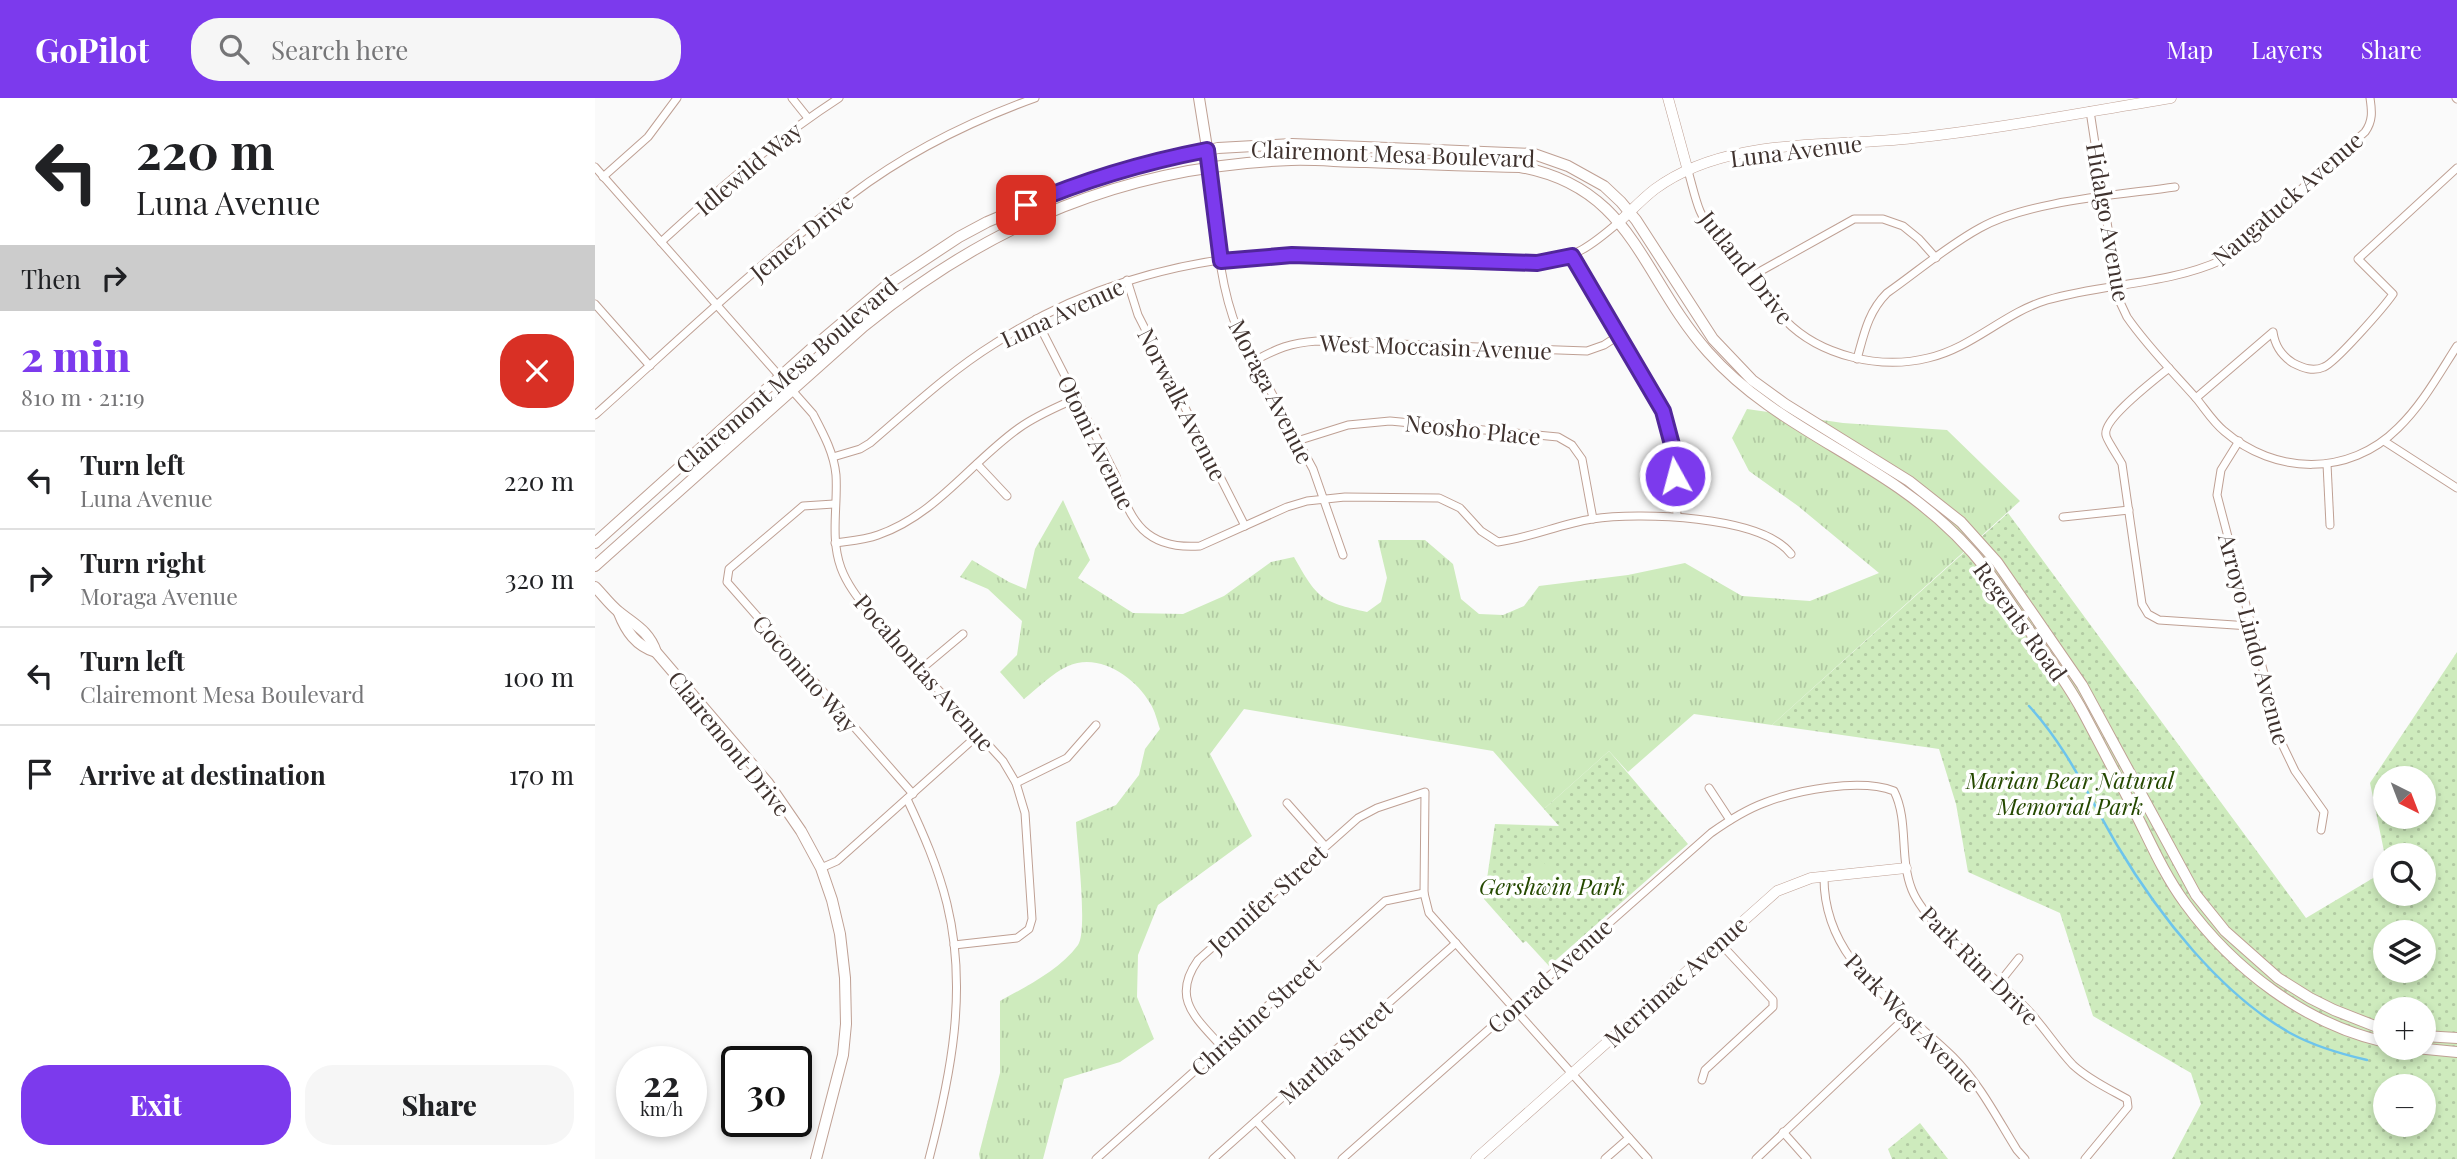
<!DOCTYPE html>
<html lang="en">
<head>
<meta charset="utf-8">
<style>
	:root { --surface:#fff; --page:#f6f6f6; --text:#202124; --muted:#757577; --line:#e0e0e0; --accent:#7c3aed }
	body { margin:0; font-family:"Playfair Display",serif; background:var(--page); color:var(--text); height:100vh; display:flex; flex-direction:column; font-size:26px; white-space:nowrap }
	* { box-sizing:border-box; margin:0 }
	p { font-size:23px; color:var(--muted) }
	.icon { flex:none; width:38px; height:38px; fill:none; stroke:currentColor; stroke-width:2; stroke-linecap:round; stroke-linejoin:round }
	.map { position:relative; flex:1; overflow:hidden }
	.details { display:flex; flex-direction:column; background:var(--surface); width:595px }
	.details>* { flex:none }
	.hud { background:#fff; color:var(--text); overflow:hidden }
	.needle { width:46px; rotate:138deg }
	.fabs { position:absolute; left:1778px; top:668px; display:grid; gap:14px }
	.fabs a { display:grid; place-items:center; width:63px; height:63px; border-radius:50%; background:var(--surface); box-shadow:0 4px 10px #0003; font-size:35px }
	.speed { position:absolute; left:21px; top:948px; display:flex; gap:14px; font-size:35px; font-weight:700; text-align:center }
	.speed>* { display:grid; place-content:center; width:91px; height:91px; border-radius:50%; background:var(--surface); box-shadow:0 4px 10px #0003; line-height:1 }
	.speed small { font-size:18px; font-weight:400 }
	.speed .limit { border:4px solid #111; border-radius:10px; background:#fff; color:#111 }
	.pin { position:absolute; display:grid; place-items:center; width:60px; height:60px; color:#fff; margin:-30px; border-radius:14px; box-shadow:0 4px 10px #0006 }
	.me { position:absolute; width:77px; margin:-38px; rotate:353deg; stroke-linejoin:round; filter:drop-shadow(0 0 5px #0008) }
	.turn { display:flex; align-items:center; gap:24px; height:147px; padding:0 21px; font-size:32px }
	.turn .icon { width:91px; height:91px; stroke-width:2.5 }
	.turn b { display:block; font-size:49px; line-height:60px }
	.then { display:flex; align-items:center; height:66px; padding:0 21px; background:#0003; gap:14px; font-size:26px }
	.round { display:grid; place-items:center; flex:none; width:74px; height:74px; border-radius:28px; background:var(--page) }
	.head { display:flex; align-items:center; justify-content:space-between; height:119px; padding:0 21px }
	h1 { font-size:42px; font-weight:800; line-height:52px; color:var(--accent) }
	.button { display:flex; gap:14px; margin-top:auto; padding:14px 21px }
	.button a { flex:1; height:80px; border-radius:28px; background:var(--accent); color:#fff; font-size:28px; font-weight:800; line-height:80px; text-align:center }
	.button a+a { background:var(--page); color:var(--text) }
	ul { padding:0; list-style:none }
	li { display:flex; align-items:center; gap:21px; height:98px; padding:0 21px; border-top:2px solid var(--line) }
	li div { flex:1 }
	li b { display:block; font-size:26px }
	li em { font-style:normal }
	header { display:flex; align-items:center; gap:42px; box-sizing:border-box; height:98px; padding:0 35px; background:var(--accent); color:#fff }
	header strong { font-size:33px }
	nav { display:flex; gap:38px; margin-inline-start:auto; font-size:24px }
	.search { width:490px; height:63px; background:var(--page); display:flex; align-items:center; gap:18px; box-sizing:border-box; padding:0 24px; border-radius:28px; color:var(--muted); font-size:26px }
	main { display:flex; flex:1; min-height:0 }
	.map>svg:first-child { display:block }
	.grass { fill:url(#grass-tufts) }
	.park { fill:url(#park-dots); fill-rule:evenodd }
	.pitch { fill:#ceebbd }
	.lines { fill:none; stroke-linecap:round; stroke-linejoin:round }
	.stream { stroke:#6dc4ec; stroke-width:2.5 }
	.minor-casing { stroke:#bfa094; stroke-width:9 }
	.tertiary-casing { stroke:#bfa094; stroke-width:11 }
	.secondary-casing { stroke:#bfa094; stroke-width:12 }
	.minor { stroke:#fff; stroke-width:7 }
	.tertiary { stroke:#fff; stroke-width:10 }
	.secondary { stroke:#fff; stroke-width:10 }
	.route-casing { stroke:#51269a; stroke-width:18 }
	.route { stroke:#7c3aed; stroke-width:12 }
	.labels { text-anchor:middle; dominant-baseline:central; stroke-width:7; stroke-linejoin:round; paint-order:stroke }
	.street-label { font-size:23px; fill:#40332f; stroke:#fff }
	.park-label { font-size:23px; font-style:italic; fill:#254900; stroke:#fff }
</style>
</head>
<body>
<header>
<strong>GoPilot</strong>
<div class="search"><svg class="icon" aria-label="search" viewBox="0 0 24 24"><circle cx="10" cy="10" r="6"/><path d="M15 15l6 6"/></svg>Search here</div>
<nav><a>Map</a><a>Layers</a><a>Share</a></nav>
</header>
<main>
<section class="details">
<div class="hud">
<div class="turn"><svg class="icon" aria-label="left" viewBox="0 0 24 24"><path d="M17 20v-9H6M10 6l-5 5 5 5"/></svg><div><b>220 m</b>Luna Avenue</div></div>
<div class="then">Then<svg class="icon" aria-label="right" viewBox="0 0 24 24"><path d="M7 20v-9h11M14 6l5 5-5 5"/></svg></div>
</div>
<div class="head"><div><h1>2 min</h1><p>810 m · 21:19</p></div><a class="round" style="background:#d93025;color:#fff"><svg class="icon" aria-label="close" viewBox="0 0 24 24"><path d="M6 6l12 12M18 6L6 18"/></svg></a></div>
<ul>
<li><svg class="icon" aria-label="left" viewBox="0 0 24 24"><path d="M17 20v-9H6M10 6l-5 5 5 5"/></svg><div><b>Turn left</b><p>Luna Avenue</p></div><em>220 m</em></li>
<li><svg class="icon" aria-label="right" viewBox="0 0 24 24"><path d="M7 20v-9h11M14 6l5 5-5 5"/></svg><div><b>Turn right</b><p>Moraga Avenue</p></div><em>320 m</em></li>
<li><svg class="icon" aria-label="left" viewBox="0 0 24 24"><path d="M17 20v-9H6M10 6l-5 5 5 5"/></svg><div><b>Turn left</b><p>Clairemont Mesa Boulevard</p></div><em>100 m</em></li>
<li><svg class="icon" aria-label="arrive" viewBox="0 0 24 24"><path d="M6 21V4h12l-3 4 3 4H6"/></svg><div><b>Arrive at destination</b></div><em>170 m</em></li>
</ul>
<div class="button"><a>Exit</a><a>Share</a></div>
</section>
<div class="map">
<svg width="1862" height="1061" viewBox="0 0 1862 1061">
	<defs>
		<pattern id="grass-tufts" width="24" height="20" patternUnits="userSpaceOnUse" patternTransform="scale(1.75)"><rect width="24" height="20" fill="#ceebbd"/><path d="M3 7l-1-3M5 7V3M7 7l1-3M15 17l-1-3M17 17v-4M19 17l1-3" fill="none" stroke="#b2caa3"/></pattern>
		<pattern id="park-dots" width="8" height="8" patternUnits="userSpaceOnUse" patternTransform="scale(1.75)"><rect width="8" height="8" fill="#ceebbd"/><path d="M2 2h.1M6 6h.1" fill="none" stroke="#b2caa3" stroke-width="1.8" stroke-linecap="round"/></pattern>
	</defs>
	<rect width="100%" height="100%" fill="#fafafa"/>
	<path class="grass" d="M1152,311L1248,325L1352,332L1425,403L1177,627L1099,616L1033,674L1014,653L949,711L898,653L649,611L615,656L657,738L563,807L543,857L542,899L559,941L525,964L469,981L448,1061H385L384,1056L405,975V903C430,889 465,872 483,847C493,833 482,746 481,724L521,707L544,677L550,651L565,631C562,622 560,613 555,605C540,579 504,554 473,568C457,575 442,591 429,601L405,574L422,557L427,523L393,491L365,479L377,462L414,484L431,491L440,451L468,402L495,462L483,480L538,515L588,516L629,498L676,464L699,459C722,500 726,504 772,514L786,504L792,480L783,442H830L858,466L866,501L884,516L908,517L929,508L944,488L1033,477L1090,465L1147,498L1215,503L1284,475L1203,408L1154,373L1137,340Z"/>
	<g class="park">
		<path d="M1413,415L1711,820L1790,773V796H1829V758H1790L1775,685L1862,554V1061H1577L1606,1006L1596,975L1498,918L1465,815L1373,774L1361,706L1344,651L1177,627ZM1790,681H1829V719H1790ZM1790,835H1829V873H1790ZM1790,912H1829V950H1790ZM1790,989H1829V1027H1790Z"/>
		<polygon points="1014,653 1093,746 954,868 931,843 928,845 889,801 900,726 964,728 949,711"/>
		<polygon points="1325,1025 1353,1061 1297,1061 1293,1051"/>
	</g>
	<polygon class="pitch" points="943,761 968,778 945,812 912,791 922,774 930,779"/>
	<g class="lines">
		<path class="stream" d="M1434,608C1472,649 1494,699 1522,747C1563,816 1626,897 1697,936C1721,949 1746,956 1772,962"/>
		<defs>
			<g id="minor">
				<polyline points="197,0 213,20"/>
				<polyline points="1861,0 1862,1"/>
				<path d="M1495,13L1524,202L1532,219C1552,248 1577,273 1601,300C1610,311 1618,324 1629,333C1680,377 1754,379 1803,330C1827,307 1844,276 1862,248"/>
				<path d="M0,69L218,316C228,335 239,355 241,377C243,408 235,440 246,470C253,489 267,505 279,521L408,663L421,685L430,715L437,821L434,831L422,840L359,847"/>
				<path d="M615,69C621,124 622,182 643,233L718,371L748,457"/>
				<path d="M1093,73C1097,86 1100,101 1105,113C1115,136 1137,157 1153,177C1165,192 1177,208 1190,222C1225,258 1285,272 1333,260C1377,250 1409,215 1452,202C1510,185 1572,187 1627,162L1770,34C1778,23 1777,13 1775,0"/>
				<polyline points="8,79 53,39 82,0"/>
				<path d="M66,144C123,92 179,42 244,0"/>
				<polyline points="977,158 1068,313 1080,358 1082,418"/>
				<polyline points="1155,179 1259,121 1288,121 1308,128 1324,141 1341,160"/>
				<polyline points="532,182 543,217 650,428"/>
				<polyline points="0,206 55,268"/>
				<path d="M441,221L521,378C534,424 552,452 605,448L692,409L712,403L750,399L844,400L865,410L886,433L903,444C935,440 965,426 997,421C1043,414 1166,417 1196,456"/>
				<path d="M1262,261C1269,236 1273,214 1292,195C1322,174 1352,148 1385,130C1432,103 1524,97 1580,89"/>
				<path d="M659,263C683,250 695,245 722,243L992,253L1009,247L1023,238"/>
				<path d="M1574,270C1561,281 1507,321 1511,337C1511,341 1524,360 1527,366L1547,506L1553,516L1564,522L1655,528"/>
				<path d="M1601,300L1678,234C1680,248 1686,257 1698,265C1708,270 1718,274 1729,269C1741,264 1789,209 1798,196L1763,161L1862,70"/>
				<path d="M0,317C84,242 165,163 256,97C310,56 376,23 440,0"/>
				<polyline points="702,343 753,327 795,323 963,339 977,347 987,361 998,421"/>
				<polyline points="1644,343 1626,372 1622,397 1688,648 1700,673 1729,714 1726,732"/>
				<polyline points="1789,343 1862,390"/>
				<path d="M238,359L265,351L275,345C315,311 354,274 399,246C480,193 576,163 673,157C706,156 740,158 773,159C830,161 886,163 942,165C981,160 996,148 1024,124"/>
				<polyline points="382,366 412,398"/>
				<polyline points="1732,366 1735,427"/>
				<polyline points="239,406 208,408 134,471 132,484 318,696"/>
				<polyline points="1468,419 1534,412"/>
				<path d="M240,445C254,443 270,442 283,437C341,417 376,364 424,330C442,317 462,309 482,300"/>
				<polyline points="325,572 368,536"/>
				<polyline points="421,685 472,660 501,627"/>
				<polyline points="1114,690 1135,722"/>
				<path d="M312,701C328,735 343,769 352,806C373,892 356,977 334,1061"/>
				<polyline points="692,705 730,748"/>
				<polyline points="226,770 242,763 383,637"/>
				<path d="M1229,778C1228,865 1303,905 1358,959C1385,986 1402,1020 1422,1052L1430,1061"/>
				<polyline points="1404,885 1424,860"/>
				<path d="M626,948C600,919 576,900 603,862L763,720L782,710L830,694L829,795L834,815L1053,1061"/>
				<polyline points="1107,982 1110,972 1178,909 1178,902 1124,844"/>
				<polyline points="661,1023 696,1061"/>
				<polyline points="1188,1034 1212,1061"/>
				<polyline points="501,1061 790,803 829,795"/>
				<polyline points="618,1061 861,845"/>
				<path d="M747,1061L1116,735C1133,723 1150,712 1169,705C1202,692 1265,680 1299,693C1314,723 1304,760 1317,792C1332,829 1397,876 1427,906C1446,924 1460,948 1478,967C1493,981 1514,991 1532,1001L1533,1009L1490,1061"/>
				<polyline points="1010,1061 1034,1040"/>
				<polyline points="1161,1061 1312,918"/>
			</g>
			<g id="tertiary">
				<polyline points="1073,0 1093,73"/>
				<path d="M1024,124C1036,113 1047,101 1060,91C1132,38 1233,50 1318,40C1404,31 1490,14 1576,0"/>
				<polyline points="881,1061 1182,793 1216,780 1311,770"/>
			</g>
			<g id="secondary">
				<polyline points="604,0 613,56"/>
				<polyline points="0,445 216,251 293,186 364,139 392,124 470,91 556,65 623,50 697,46 939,56 973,68 1009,88 1026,104 1041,122 1118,241 1157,282 1190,306 1314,383 1366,424 1402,464 1487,587 1601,797 1630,833 1683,880 1715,900 1739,912 1790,932"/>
				<path d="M0,468L269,228C396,125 531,68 696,62C721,61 746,64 771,64C822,66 873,68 925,69C1038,89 1046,179 1113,254C1167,315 1238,344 1304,390C1337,413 1367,440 1392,472C1407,492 1421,514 1436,535C1454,561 1473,586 1488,614C1506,648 1524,682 1541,716C1556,746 1570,778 1590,805C1638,871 1710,926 1790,944"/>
				<path d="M0,489C8,497 15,507 24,514C40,527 54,533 61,554L173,685L206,733L226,770L237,802L245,836L250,880L251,926L248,957L221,1061"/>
				<path d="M24,515C31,533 41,548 61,554"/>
				<polyline points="1829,938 1862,940"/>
				<polyline points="1821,950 1862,954"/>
			</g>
		</defs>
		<use href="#minor" class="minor-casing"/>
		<use href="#tertiary" class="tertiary-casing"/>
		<use href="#secondary" class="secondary-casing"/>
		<use href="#minor" class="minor"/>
		<use href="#tertiary" class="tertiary"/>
		<use href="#secondary" class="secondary"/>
	</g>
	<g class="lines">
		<defs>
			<path id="route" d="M431,107C489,82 550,64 612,52L626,163L697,157L942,165L977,158L1068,313L1080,358V378"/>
		</defs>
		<use href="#route" class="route-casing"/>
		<use href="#route" class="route"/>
	</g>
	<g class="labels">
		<g class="street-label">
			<text transform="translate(1201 52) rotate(-7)">Luna Avenue</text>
			<text transform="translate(798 55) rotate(2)">Clairemont Mesa Boulevard</text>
			<text transform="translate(153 70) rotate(-40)">Idlewild Way</text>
			<text transform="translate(1692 100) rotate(-41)">Naugatuck Avenue</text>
			<text transform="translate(1514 124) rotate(80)">Hidalgo Avenue</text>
			<text transform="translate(206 138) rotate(-39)">Jemez Drive</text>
			<text transform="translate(1152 169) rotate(52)">Jutland Drive</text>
			<text transform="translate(467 214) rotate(-25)">Luna Avenue</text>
			<text transform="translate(841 248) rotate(2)">West Moccasin Avenue</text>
			<text transform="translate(191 277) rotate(-41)">Clairemont Mesa Boulevard</text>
			<text transform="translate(677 293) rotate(63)">Moraga Avenue</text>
			<text transform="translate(588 306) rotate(63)">Norwalk Avenue</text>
			<text transform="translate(878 331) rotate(6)">Neosho Place</text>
			<text transform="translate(502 344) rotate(64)">Otomi Avenue</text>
			<text transform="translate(1426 523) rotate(54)">Regents Road</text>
			<text transform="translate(1660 541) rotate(75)">Arroyo Lindo Avenue</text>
			<text transform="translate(330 574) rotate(49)">Pocahontas Avenue</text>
			<text transform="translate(211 575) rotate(49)">Coconino Way</text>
			<text transform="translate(135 645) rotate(51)">Clairemont Drive</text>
			<text transform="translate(672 800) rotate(-42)">Jennifer Street</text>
			<text transform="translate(1385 867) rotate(45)">Park Rim Drive</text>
			<text transform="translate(954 877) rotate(-42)">Conrad Avenue</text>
			<text transform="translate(1080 883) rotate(-42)">Merrimac Avenue</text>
			<text transform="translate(660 918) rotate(-42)">Christine Street</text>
			<text transform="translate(1318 924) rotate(46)">Park West Avenue</text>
			<text transform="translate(740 953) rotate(-42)">Martha Street</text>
		</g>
		<g class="park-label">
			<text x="1475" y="681">Marian Bear Natural<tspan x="1475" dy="26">Memorial Park</tspan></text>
			<text x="957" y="787">Gershwin Park</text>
		</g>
	</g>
</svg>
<div class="fabs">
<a><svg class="needle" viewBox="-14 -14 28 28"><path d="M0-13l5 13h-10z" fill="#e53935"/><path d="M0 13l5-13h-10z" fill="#757577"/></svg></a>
<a><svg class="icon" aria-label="search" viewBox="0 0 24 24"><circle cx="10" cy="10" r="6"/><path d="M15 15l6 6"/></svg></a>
<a><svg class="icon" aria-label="layers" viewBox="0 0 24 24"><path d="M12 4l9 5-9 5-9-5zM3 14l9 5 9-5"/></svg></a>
<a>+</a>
<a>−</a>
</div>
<div class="speed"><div>22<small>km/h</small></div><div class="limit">30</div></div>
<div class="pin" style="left:431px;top:107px;background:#d93025"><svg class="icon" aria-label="arrive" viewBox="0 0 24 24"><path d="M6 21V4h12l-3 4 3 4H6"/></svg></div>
<svg class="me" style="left:1080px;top:378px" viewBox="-20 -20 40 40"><circle r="17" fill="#7c3aed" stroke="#fff" stroke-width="3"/><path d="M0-11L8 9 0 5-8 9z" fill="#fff"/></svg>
</div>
</main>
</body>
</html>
